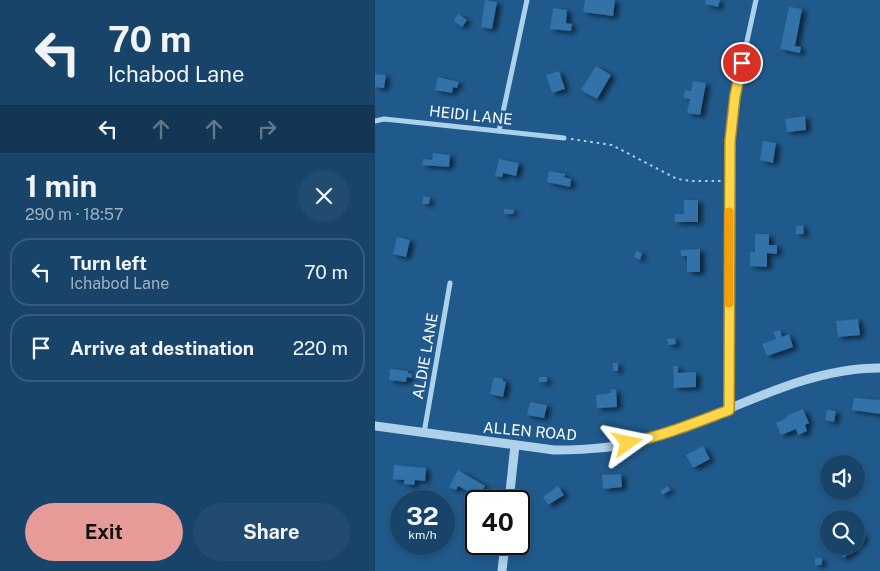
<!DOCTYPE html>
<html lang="en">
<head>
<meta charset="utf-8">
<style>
	:root { --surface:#184469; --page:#214b6f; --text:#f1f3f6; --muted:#9fb0c0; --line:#365c7d; --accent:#e69b98 }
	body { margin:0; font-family:"Public Sans",sans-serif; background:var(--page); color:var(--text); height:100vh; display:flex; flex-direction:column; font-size:19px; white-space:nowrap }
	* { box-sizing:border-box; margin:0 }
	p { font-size:16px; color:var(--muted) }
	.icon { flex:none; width:28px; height:28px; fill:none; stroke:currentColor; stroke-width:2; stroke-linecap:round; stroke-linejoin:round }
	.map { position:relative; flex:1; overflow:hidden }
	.sheet { display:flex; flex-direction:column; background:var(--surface); width:375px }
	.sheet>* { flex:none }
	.guide { background:#184469; color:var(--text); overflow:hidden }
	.controls { position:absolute; left:445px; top:455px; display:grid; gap:10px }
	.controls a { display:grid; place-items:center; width:45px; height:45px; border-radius:50%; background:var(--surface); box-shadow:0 2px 8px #0003,0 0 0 1px var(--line); font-size:25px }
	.speed { position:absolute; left:15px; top:490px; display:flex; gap:10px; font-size:25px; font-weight:700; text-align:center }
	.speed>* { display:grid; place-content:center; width:65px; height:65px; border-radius:50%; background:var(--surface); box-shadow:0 2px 8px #0003,0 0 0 1px var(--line); line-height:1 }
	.speed small { font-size:12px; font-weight:400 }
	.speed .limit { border:2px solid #111; border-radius:8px; background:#fff; color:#111 }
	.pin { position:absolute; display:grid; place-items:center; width:42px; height:42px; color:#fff; margin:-21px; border:2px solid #fff; border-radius:50%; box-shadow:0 1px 5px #0007 }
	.me { position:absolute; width:55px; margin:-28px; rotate:78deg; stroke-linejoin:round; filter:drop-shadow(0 0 4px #0008) }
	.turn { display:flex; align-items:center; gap:18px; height:105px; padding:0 25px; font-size:22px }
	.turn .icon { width:65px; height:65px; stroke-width:2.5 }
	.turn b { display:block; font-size:35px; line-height:42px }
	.lanes { display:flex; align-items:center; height:48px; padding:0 25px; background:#0003; justify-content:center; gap:25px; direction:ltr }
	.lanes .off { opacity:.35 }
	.round { display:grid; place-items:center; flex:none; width:52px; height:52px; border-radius:26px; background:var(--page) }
	.headline { display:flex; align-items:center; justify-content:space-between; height:85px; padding:0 25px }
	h1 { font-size:30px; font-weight:700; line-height:38px }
	.primary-button { display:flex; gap:10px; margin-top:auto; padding:10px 25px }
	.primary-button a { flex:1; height:58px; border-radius:30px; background:var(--accent); color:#111; font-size:20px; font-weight:700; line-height:58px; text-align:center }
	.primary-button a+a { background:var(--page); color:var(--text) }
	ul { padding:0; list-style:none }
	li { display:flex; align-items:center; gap:15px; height:68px; margin:0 10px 8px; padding:0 15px; border:2px solid var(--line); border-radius:20px }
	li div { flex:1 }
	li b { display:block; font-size:19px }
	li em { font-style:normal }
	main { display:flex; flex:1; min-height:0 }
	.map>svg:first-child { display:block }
	.building { fill:#3072a9; filter:url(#shadow) }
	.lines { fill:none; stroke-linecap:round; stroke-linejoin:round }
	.path { stroke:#add0eb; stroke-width:2; stroke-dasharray:2.5 4; stroke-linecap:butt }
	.minor { stroke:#add0eb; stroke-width:5 }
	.tertiary { stroke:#add0eb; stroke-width:9 }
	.route-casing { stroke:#a68a30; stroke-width:12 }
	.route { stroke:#ffd54a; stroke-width:9 }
	.slow { stroke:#f59e0b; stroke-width:9 }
	.labels { text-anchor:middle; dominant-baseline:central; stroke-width:5; stroke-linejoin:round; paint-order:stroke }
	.street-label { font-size:15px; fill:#fff; stroke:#205a8c }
</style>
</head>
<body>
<main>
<section class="sheet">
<div class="guide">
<div class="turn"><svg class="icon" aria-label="left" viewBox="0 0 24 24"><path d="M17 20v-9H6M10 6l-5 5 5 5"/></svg><div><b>70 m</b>Ichabod Lane</div></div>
<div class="lanes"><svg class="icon" aria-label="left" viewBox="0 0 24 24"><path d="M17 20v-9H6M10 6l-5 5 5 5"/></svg><svg class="icon off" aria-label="ahead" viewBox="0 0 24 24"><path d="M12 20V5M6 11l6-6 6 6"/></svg><svg class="icon off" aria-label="ahead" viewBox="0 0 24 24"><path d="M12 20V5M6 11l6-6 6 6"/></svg><svg class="icon off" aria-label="right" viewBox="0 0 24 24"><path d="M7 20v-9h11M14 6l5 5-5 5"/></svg></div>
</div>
<div class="headline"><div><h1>1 min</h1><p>290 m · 18:57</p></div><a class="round"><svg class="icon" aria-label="close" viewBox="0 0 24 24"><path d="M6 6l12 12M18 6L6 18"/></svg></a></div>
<ul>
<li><svg class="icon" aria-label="left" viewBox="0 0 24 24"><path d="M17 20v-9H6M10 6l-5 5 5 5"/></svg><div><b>Turn left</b><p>Ichabod Lane</p></div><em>70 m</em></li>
<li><svg class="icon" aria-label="arrive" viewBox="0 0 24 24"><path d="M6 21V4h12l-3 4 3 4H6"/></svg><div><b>Arrive at destination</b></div><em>220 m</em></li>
</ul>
<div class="primary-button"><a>Exit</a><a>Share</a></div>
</section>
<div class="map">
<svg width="505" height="571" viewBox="0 0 505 571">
	<defs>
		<filter id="shadow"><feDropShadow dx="4.5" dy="2.5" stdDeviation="2.5" flood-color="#0009"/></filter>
	</defs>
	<rect width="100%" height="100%" fill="#205a8c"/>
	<g class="building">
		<polygon points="110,0 122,2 117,29 106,27"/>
		<polygon points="210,0 240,0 238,16 208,12"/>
		<polygon points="331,0 345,0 343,7 330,4"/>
		<polygon points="414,7 427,9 420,46 426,47 425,53 405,49"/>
		<polygon points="178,8 192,10 191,23 197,24 196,31 175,29"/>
		<polygon points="83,14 92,20 87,27 79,21"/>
		<polygon points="221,66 236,75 222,99 206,90"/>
		<polygon points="184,71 190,89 177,93 171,75"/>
		<polygon points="0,74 11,75 9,88 0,87"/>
		<polygon points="63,77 84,82 82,88 78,87 77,93 60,90"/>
		<polygon points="318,81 331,83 325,115 312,113 315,99 309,98 310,90 316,91"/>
		<polygon points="430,116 431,130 412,132 410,119"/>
		<polygon points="388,141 401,143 398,163 385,160"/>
		<polygon points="58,153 75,155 74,167 47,165 48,159 57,160"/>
		<polygon points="124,159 144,163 141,176 128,173 127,177 120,176"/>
		<polygon points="174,171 190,174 189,177 196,179 195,187 172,182"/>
		<polygon points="48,197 55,197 54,204 47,204"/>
		<polygon points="309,200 323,200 323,222 300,222 300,214 309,214"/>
		<polygon points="129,209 139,210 138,214 129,214"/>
		<polygon points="428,225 429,234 421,234 421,226"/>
		<polygon points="380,234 394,234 394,245 402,245 402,254 392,253 392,267 375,266 375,252 380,252"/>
		<polygon points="22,237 35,240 31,257 18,254"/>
		<polygon points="325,249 325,272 312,272 312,256 306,256 306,250"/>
		<polygon points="261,251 267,253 265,260 259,257"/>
		<polygon points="483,319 485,335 463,337 461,321"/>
		<polygon points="405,330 407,337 414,334 418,347 392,356 387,344 401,339 398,332"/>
		<polygon points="300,338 301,344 293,345 292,339"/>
		<rect x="238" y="363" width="5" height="8"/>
		<polygon points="298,366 303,366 303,373 321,372 321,387 299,388"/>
		<polygon points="15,369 33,371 33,373 37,374 37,378 32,377 31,382 14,380"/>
		<polygon points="119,377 128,379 128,381 131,382 128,397 115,394"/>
		<rect x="164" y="377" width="8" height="5"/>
		<polygon points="241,389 242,407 222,408 221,395 236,393 236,390"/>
		<polygon points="479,398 505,400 505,414 477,410"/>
		<polygon points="155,402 172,405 169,418 152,415"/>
		<polygon points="428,409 434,423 430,425 432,431 423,435 421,429 406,435 401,423 412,418 411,416"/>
		<polygon points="452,410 461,411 459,422 450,420"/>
		<polygon points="328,446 335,459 318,468 311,455"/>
		<polygon points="19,465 51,468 50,481 40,480 39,485 29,484 29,480 18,479"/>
		<polygon points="83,470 110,486 104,497 83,486 81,490 74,487"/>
		<polygon points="246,474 247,487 228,489 227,475"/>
		<polygon points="183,486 189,495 173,505 168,497"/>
		<polygon points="293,486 295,490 287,495 285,491"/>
		<polygon points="481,530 490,537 475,554 474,553 469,558 461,551 465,546 481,546"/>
		<rect x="440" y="558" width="7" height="7"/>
	</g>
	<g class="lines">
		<polyline class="path" points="196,139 237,145 302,179 317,181 347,181"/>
		<g class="minor">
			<polyline points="0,121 9,119 38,122 189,138"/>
			<polyline points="124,131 152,0"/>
			<polyline points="354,409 355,141 360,96 381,0"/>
			<polyline points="49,433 75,283"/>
		</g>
		<g class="tertiary">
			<path d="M0,426L179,450C210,450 244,448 274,439C351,416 423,368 505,368"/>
			<polyline points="134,501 140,445"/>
			<polyline points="127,571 130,544"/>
		</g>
	</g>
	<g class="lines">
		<defs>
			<path id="route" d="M253,443C288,436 322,422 354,410L355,141L360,96L367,63"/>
		</defs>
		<use href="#route" class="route-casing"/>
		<use href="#route" class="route"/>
		<polyline class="slow" points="354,212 354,303"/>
	</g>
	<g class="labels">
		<g class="street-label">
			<text transform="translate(96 115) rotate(6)">HEIDI LANE</text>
			<text transform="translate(50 356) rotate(-80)">ALDIE LANE</text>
			<text transform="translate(155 431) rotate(5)">ALLEN ROAD</text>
		</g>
	</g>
</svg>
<div class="controls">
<a><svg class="icon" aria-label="sound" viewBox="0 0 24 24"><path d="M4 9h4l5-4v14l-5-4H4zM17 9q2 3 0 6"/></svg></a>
<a><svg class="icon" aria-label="search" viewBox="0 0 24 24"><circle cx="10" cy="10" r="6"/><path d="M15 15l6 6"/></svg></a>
</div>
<div class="speed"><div>32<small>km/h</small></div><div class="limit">40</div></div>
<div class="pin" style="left:367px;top:63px;background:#d93025"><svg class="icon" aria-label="arrive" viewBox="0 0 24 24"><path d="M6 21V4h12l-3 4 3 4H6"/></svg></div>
<svg class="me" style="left:253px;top:443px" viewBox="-20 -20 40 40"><path d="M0-17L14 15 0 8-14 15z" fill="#ffd54a" stroke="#fff" stroke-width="4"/></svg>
</div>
</main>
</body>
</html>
